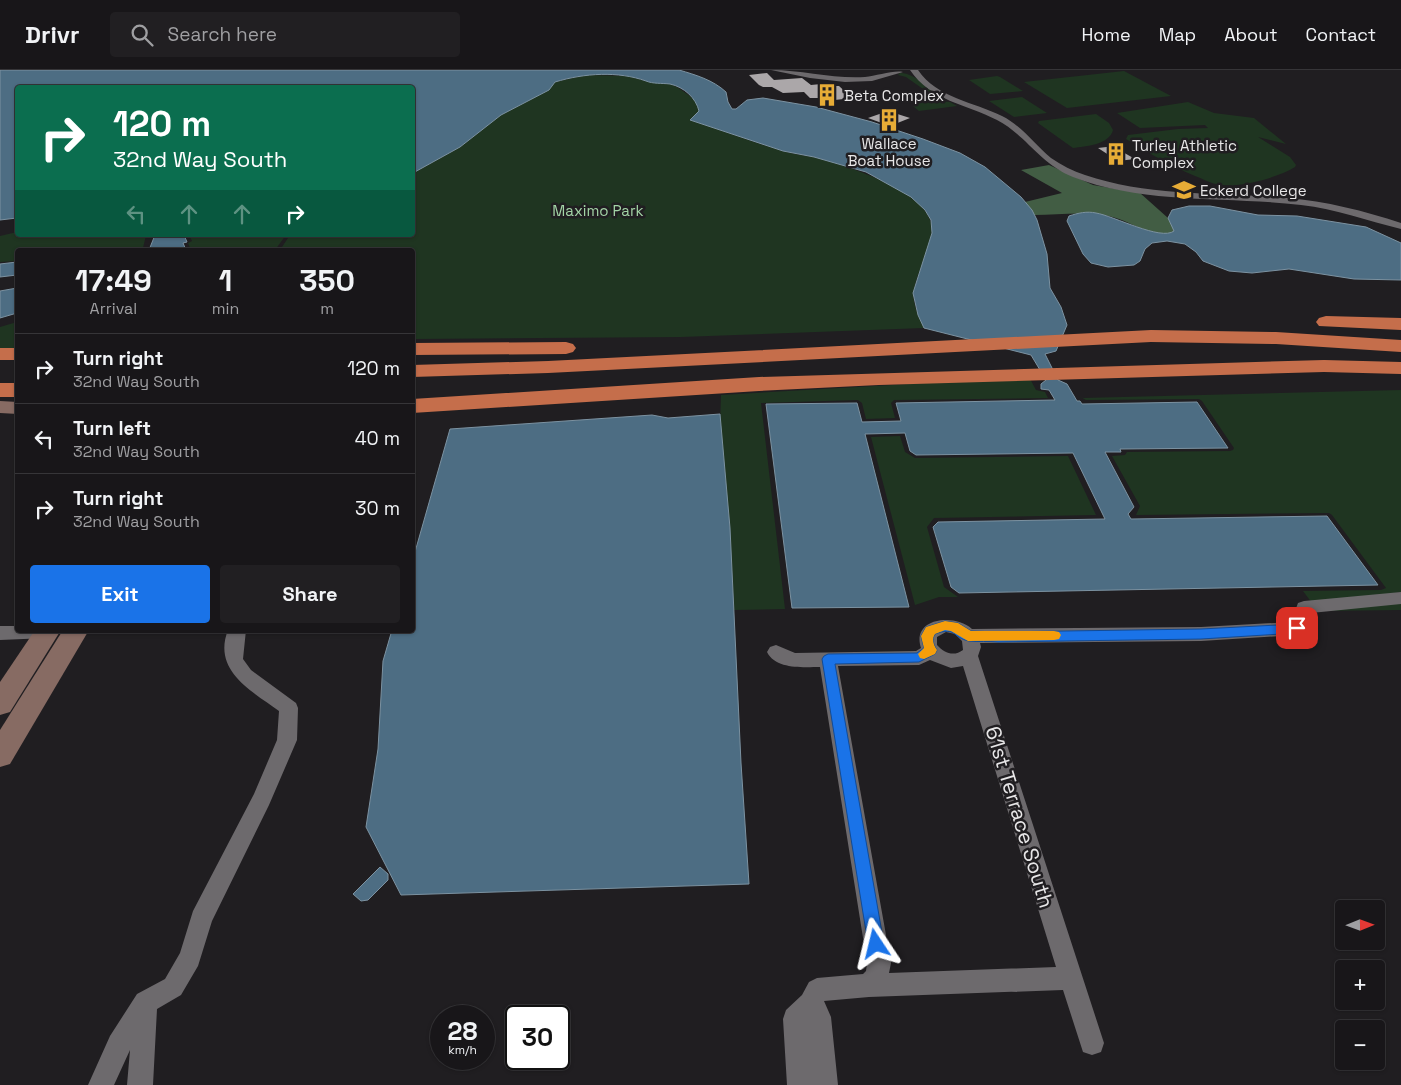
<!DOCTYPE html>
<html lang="en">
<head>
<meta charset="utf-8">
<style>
	:root { --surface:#181619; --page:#211f22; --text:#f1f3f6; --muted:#9f9fa2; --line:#363538; --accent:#1a73e8 }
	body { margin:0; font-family:"Space Grotesk",sans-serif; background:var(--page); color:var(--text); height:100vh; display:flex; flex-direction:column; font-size:19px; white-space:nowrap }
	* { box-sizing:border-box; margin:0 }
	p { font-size:16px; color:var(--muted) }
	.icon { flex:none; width:28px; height:28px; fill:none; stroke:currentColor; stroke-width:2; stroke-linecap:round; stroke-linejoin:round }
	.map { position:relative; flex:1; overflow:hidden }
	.side { position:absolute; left:15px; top:178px; width:400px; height:385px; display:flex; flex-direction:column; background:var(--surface); border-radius:5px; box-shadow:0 1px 4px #0004,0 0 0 1px var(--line) }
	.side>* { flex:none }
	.hud { position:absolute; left:15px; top:15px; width:400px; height:152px; border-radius:5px; box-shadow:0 1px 4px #0004,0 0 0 1px var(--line); background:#0b6e4f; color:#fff; overflow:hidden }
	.needle { width:32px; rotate:89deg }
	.tools { position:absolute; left:1335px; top:830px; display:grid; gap:10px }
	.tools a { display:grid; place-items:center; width:50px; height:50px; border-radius:5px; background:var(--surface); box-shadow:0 1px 4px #0004,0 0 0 1px var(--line); font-size:25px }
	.speed { position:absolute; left:430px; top:935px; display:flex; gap:10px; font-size:25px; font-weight:700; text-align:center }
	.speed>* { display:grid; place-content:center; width:65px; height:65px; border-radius:50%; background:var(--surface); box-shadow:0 1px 4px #0004,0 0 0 1px var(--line); line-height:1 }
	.speed small { font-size:12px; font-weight:400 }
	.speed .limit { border:2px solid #111; border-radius:8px; background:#fff; color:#111 }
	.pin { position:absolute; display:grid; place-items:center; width:42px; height:42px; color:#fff; margin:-21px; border-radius:10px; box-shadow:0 2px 8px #0006 }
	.me { position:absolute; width:55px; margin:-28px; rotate:350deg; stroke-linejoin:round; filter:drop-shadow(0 0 4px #0008) }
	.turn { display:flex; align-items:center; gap:18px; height:105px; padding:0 15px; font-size:22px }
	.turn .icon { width:65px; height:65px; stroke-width:2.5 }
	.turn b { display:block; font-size:35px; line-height:42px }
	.lanes { display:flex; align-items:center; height:48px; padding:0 15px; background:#0003; justify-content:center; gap:25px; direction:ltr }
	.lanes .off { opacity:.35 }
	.eta { display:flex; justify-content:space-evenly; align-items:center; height:85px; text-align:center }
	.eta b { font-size:30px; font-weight:600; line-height:35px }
	.cta { display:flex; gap:10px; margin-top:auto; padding:10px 15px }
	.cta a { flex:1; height:58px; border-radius:5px; background:var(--accent); color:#fff; font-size:20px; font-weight:600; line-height:58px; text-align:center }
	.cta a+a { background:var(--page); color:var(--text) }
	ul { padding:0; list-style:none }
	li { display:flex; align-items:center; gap:15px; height:70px; padding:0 15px; border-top:1px solid var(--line) }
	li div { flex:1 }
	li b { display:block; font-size:19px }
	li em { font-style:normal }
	header { display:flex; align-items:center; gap:30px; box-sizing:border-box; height:70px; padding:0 25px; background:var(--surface); border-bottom:1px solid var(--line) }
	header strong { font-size:24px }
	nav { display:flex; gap:28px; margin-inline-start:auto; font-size:18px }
	.search { width:350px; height:45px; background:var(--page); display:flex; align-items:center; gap:12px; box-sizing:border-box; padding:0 18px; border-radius:5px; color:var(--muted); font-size:19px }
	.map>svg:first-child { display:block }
	.green { fill:#1f3521 }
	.forest { fill:#425d44 }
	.water { fill:#4d6d83; stroke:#7c92a1 }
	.building { fill:#aba7a9 }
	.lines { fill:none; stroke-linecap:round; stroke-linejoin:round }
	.street { fill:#6d6a6d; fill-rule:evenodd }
	.secondary { fill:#876b63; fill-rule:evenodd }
	.highway { fill:#c56e4b; fill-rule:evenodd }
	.route { fill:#1a73e8; stroke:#114b97 }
	.slow { fill:#f59e0b }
	.labels { text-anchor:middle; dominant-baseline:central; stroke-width:5; stroke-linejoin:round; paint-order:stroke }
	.far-poi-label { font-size:15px; fill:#e8e7e8; stroke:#201e21; text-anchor:start }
	.far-park-label { font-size:15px; fill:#a3d4a6; stroke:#201e21 }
	.near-street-label { font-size:21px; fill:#e8e7e8; stroke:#201e21 }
</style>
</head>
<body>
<header>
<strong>Drivr</strong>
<div class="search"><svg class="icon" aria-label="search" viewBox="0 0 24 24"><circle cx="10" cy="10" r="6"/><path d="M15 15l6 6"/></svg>Search here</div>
<nav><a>Home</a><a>Map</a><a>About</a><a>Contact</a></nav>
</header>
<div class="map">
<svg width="1401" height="1015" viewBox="0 0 1401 1015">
	<rect width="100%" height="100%" fill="#201e21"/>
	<g class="green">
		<polygon points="1124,1 1171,26 1067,38 1024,12"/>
		<path d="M900,3C913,2 934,21 946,29L927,28L933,26L906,7L898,5Z"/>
		<path d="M586,5L628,6L646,11L670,14L677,17L697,31L699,41L690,50C721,60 752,72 783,81C793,84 803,85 813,87C842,94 925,120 931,153C936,178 916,198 914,222C912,233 919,247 924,258L681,267L413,269L412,180H280L290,165H412L413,103L460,77L501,45L531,29L555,12Z"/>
		<polygon points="997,6 1000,7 1023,21 990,24 969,10"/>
		<polygon points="1022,27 1047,43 1014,47 989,31"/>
		<polygon points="916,29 950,32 957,36 919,41 913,36"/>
		<path d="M1188,32L1214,43L1254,48L1286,74L1258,67L1290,87L1296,95L1295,97C1277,108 1238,119 1216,114C1209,113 1202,108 1195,106C1170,96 1149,83 1126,69L1128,65L1178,59L1208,58L1205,55L1140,58L1117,43Z"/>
		<path d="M1096,44L1109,53L1113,60C1109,75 1086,76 1073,78L1038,53L1039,51Z"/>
		<polygon points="17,162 18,165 146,165 143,178 125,180 18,180 17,191 0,192 0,166"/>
		<polygon points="189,165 286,165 275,180 191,180 188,173 192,171"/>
		<polygon points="17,252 17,278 0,278 0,257"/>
		<polygon points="1029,307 1036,320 1045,322 1048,328 894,330 891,333 895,348 866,349 862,333 858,330 761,333 785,539 734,540 730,458 720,357 721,325"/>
		<polygon points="1401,320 1401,522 1394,523 1401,532 1401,540 1318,541 1303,521 1381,520 1386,518 1332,445 1329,443 1136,445 1140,436 1112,386 1125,385 1127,382 1230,381 1233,380 1234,378 1202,331 1199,329 1086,330 1079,326 1083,328"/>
		<polygon points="900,366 905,382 915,388 1068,386 1096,445 934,448 927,457 944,517 958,527 939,527 915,535 871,367"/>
	</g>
	<path class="forest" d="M1049,95L1093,115L1140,123L1168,148L1175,161C1159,171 1134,154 1119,149C1093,140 1062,145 1034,145L1025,132L1062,123L1021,100Z"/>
	<g class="water">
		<path d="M0,0H679C696,5 713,10 726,22L728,32L732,39H736L747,30L763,28L816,37L872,52L923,69L960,83L985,97L1021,127L1032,140L1037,150L1047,184L1050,218L1061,237L1067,255L1056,281L1045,284L1058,310L1067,314L1077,331H1080L1082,334L1197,332L1228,378L1120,379L1121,382H1105L1134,437L1128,444L1131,449L1327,446L1378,515L959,523L951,517L933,457L938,452L1105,449L1073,383L916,385L910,381L905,363L865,364L909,537L792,538L766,334L857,333L862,352L901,351L896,333L1055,330L1049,320L1041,319V314L1046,310L1031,285L924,258L918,245L913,223L932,163L931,150L925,140L911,127L866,102L814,87L783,81L690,50L699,41C696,28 684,17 670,14C662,13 653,14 646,11C618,1 585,3 555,12L549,20L501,45L460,77L413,103L412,18H18L17,148L0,150Z"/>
		<path d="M1189,136H1210L1258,145L1297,146L1366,157L1401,173V210L1354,209L1289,199L1252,203L1229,201L1203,191L1196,182L1185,174L1167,171L1152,173L1145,179L1140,191L1134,195L1108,197L1091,193L1083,184L1067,151L1069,146C1078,143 1087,141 1096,143C1114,146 1161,171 1174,161L1168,148L1172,140Z"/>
		<polygon points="155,165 184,165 187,172 183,173 186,180 149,180"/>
		<polygon points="17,192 15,198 17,198 17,205 0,207 0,194"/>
		<polygon points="17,218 17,243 0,248 0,221"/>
		<polygon points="720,344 730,458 741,693 749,814 401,825 366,757 378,679 383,591 392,560 412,560 413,489 450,359 652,345 668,348"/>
		<polygon points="380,797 388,804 388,810 368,830 361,831 353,824"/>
	</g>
	<g class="building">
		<polygon points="767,3 774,10 802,8 811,15 831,13 835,16 839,16 852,28 835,30 832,28 810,28 804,22 783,23 772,17 763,17 759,15 749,5"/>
		<polygon points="888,41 910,48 890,56 868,48"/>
		<polygon points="1115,76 1121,81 1135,89 1118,91 1098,78"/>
	</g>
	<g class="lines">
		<g class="street">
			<path d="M771,0C803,0 833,9 865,7C876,6 894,0 903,2L872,11L845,12L810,8Z"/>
			<path d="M910,0H918C937,28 974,32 1002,46C1022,56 1034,74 1051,88C1061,95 1073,101 1085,105C1149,127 1220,122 1287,128C1326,131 1364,141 1401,153V159C1368,151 1336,139 1301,135C1226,126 1145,135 1073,107C1040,94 1026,65 997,50C966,34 931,31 910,0Z"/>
			<path d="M1401,522V534L1311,543L1303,563L1297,565L1201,571L980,573L981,577L978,586L1104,973L1101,982L1092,985L1083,982L1063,920L869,927L824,931L831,947L838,1015H787L783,949L786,940L802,925L809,912L817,908L863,904L866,901L867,893L820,597C804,597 776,600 767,582L770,577L776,575L795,583L916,581L921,578C911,548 954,543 972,559L1201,557L1291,552L1298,533L1304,531ZM946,562L955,564L962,571L963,580C954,587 944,583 937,575V567ZM930,590L951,598L963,596L1056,897L889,903L891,893L838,596L919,595Z"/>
			<polygon points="0,556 18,556 18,560 56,561 53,566 47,568 0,570"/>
			<path d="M228,560H246L243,589L251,600L296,633L298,638L297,670L269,735L212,851L198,896L181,925L157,939L153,1015H127L130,980L114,1015H88L110,966L137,924L165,909L180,883L193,841L254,724L277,670L279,641C252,621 212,601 228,560Z"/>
		</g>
		<g class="secondary">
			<polygon points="0,331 18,332 18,344 0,343"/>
			<polygon points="35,560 61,560 10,642 0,645 0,612"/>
			<polygon points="63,560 89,560 10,694 0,697 0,660"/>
		</g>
		<g class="highway">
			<polygon points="1326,246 1401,248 1401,260 1319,256 1316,252 1319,248"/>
			<polygon points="1151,260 1276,262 1401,270 1401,282 1276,274 1151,272 548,303 412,307 412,295 548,291"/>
			<polygon points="566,272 573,274 576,278 573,282 566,284 412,285 412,273"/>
			<rect x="0" y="278" width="18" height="12"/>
			<polygon points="1324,290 1401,292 1401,304 1324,302 879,315 759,321 412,343 412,329 759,307"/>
			<rect x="0" y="313" width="18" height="14"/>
		</g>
	</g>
	<path class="route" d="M945,551L958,553L971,561L998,562L1201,559L1297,554L1301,555L1303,558L1301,562L1297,563L1201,569L998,572C989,571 978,572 969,571C952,568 957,556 935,564C931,570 934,575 937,580L935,584L919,592L835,594L884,874L881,879L876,882L870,879L868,874L822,589L824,586L828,584L917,583L924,578L921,566L926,557Z"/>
	<path class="slow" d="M945,551L958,553L971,561H1054L1059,562L1061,565L1059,569L1054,570L968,571L951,561L945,560L935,564C931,570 934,575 937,580L935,584L924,589L920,588L918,584L924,578L921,566L926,557Z"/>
	<defs>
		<symbol id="building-bare" viewBox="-9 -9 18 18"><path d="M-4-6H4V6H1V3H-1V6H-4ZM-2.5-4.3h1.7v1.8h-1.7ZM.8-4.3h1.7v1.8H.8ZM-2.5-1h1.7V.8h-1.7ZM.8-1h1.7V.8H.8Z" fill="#e7ac36" stroke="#201e21" stroke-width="2.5" paint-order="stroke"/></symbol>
		<symbol id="university-bare" viewBox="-9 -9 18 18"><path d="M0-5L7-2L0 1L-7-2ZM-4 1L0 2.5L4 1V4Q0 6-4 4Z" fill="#e7ac36" stroke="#201e21" stroke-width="2.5" paint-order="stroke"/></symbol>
	</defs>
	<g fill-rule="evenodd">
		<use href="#building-bare" x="811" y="9" width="32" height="32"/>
		<use href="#building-bare" x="873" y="34" width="32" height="32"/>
		<use href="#building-bare" x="1100" y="68" width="32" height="32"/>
		<use href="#university-bare" x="1168" y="104" width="32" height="32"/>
	</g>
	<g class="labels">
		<g class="far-poi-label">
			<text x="844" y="25">Beta Complex</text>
			<text x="889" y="73" text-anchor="middle">Wallace<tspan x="889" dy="17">Boat House</tspan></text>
			<text x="1132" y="75">Turley Athletic<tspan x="1132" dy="17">Complex</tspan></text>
			<text x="1200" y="120">Eckerd College</text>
		</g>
		<g class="far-park-label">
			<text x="598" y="140">Maximo Park</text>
		</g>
		<g class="near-street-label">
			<text transform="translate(1020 747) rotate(73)">61st Terrace South</text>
		</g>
	</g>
</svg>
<div class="tools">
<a><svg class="needle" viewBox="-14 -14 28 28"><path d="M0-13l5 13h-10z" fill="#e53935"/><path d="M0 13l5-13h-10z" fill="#9f9fa2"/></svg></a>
<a>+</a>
<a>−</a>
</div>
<div class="speed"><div>28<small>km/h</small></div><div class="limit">30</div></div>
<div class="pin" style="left:1297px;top:558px;background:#d93025"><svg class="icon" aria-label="arrive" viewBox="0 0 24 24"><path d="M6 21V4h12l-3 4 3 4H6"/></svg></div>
<svg class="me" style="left:876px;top:874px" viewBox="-20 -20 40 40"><path d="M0-17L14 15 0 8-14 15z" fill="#1a73e8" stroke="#fff" stroke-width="4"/></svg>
<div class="hud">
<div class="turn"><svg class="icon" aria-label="right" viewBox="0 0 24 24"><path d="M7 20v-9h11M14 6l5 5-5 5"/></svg><div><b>120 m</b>32nd Way South</div></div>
<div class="lanes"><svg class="icon off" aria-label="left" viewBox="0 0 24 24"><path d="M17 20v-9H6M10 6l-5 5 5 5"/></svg><svg class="icon off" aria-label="ahead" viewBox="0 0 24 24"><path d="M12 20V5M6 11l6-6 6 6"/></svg><svg class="icon off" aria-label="ahead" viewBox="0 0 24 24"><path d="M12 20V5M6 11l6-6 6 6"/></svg><svg class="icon" aria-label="right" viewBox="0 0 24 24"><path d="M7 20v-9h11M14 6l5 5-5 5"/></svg></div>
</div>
<section class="side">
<div class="eta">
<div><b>17:49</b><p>Arrival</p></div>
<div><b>1</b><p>min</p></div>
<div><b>350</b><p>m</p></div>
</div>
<ul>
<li><svg class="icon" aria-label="right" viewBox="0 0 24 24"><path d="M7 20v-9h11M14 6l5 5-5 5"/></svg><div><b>Turn right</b><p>32nd Way South</p></div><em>120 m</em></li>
<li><svg class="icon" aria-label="left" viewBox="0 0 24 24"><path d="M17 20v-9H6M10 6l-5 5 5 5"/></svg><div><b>Turn left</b><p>32nd Way South</p></div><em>40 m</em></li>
<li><svg class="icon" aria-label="right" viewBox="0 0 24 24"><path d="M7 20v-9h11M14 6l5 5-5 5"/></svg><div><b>Turn right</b><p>32nd Way South</p></div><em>30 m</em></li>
</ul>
<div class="cta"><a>Exit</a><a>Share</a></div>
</section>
</div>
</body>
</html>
